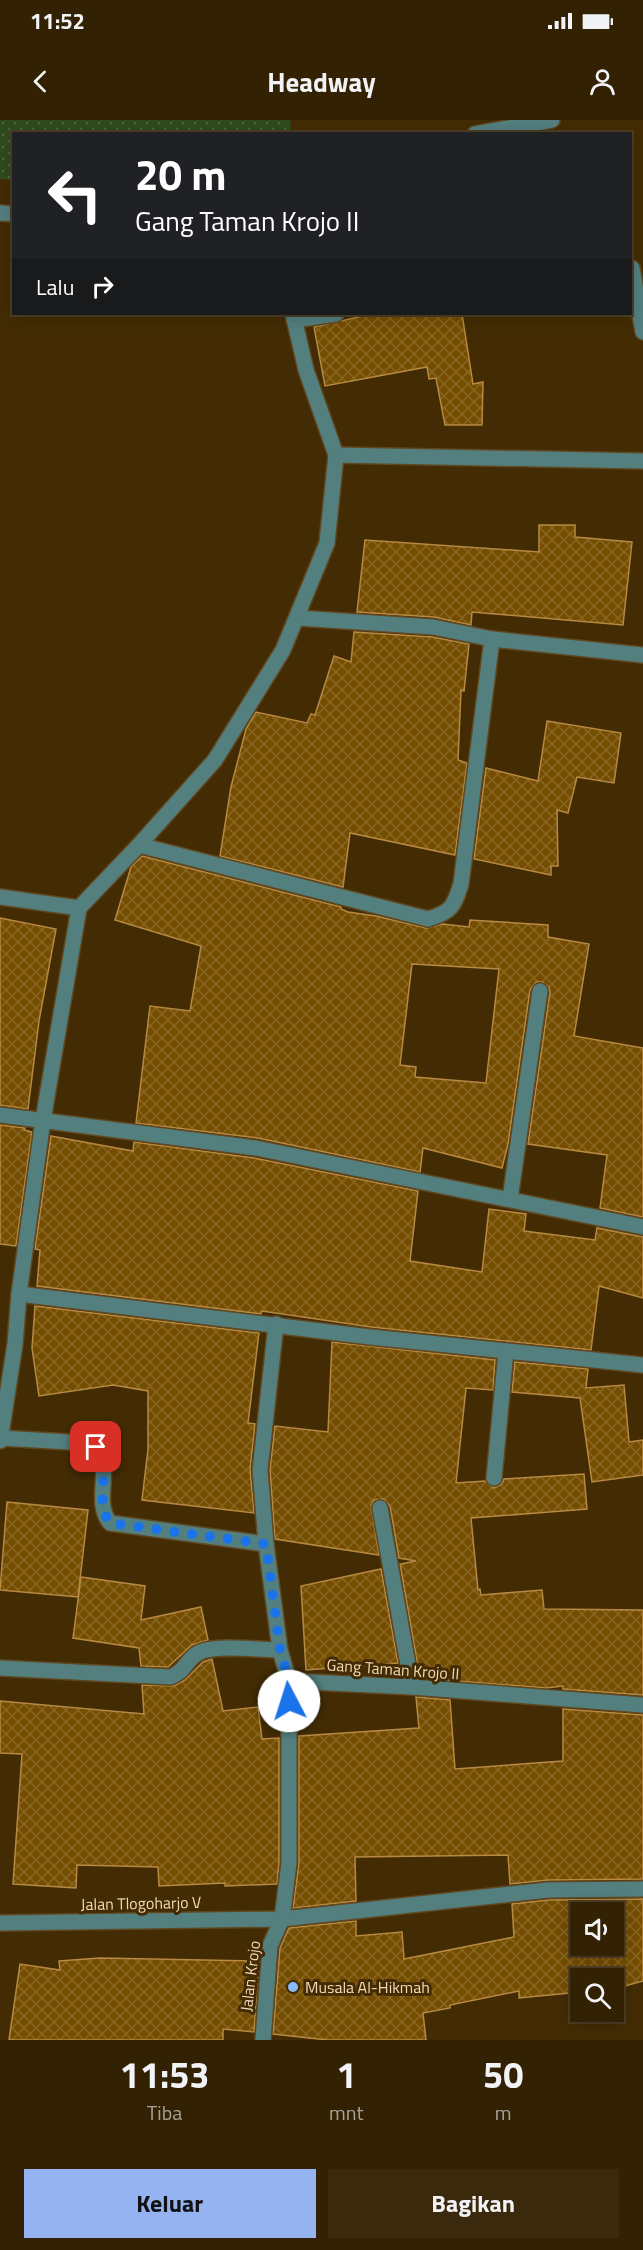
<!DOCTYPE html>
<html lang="id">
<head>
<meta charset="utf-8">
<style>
	:root { --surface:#322103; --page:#3a290d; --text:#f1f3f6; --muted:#a8a39a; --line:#4d3e25; --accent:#95b2f1 }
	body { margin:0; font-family:"Titillium Web",sans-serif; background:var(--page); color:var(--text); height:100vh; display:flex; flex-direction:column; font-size:22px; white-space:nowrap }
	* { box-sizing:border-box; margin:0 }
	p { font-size:20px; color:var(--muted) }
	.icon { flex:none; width:33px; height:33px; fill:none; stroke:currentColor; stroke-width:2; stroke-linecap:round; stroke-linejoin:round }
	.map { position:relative; height:1920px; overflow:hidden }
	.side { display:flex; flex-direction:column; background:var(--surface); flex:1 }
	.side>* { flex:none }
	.hud { position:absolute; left:12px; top:12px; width:620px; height:183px; border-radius:0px; box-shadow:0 3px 15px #0003,0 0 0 2px var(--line); background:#202124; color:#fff; overflow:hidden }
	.fabs { position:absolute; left:570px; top:1782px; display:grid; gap:12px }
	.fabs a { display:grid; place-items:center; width:54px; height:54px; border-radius:0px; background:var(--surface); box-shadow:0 3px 15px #0003,0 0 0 2px var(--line); font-size:30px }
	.pin { position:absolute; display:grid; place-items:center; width:51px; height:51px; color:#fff; margin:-26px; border-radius:12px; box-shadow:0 3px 9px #0006 }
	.me { position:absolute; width:66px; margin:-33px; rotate:355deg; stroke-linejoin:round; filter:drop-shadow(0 0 4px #0008) }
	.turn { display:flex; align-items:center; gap:21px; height:126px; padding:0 24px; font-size:27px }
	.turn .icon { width:78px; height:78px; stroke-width:2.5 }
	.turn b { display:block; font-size:42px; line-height:51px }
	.then { display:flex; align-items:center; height:57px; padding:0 24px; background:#0003; gap:12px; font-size:22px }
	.eta { display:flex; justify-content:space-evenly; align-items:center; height:102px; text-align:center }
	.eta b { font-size:36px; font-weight:700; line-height:42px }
	.action { display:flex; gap:12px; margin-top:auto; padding:12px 24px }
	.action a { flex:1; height:69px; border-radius:0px; background:var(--accent); color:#111; font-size:24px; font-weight:700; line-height:69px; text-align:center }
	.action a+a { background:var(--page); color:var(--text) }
	.status { display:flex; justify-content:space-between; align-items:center; height:42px; padding:0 30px; background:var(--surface); direction:ltr }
	.status svg { height:16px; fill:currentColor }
	header { display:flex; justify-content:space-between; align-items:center; height:78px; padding:0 24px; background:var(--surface); font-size:27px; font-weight:700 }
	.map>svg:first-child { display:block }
	.grass { fill:url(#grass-dots) }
	.building { fill:url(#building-cross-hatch); stroke:#b78942; stroke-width:1.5; fill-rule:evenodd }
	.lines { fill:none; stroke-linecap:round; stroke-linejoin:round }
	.minor-casing { stroke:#5f4821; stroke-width:18 }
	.minor { stroke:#547f7f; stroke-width:15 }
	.route { stroke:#1a73e8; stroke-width:10; stroke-dasharray:0 18 }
	.poi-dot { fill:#88bafc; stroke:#432c04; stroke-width:2 }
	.labels { text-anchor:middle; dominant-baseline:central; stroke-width:6; stroke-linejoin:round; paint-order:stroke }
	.street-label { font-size:16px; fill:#f2d9b7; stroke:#432c04 }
	.poi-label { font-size:16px; fill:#f2d9b7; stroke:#432c04; text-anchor:start }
</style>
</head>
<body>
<div class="status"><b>11:52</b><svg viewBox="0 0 49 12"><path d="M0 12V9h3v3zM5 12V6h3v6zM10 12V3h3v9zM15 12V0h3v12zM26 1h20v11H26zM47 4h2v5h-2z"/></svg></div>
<header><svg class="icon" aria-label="back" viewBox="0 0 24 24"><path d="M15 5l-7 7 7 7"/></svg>Headway<svg class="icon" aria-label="person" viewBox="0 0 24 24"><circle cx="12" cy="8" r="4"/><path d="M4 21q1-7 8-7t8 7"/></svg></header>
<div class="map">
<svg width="643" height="1920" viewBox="0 0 643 1920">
	<defs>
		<pattern id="grass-dots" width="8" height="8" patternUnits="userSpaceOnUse" patternTransform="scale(1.5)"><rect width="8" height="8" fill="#2e4b1e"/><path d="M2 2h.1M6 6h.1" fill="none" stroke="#4d643c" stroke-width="1.8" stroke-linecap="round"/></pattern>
		<pattern id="building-cross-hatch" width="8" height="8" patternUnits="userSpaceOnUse" patternTransform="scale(1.5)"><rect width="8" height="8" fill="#744d00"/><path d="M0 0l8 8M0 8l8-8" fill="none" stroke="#886623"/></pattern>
	</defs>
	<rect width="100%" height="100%" fill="#432c04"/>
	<polygon class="grass" points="0,0 290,0 291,13 14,14 13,60 0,59"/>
	<g class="building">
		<polygon points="372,194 462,194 473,264 483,262 482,305 445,305 436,258 429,259 427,247 325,266 314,207"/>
		<polygon points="539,405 575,405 575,417 632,422 623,505 472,492 471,505 434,497 357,492 365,420 539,432"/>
		<polygon points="354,512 432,517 469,524 464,571 461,570 458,640 467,643 455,735 350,713 343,767 220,736 231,667 246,609 256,592 307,603 311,594 315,595 334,536 351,542"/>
		<polygon points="547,601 621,613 614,663 577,657 568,693 557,690 558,746 551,746 551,755 474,739 486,648 538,661"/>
		<path d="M142,736L341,787V789L348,792L376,796L426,808L443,804L469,807L470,800L548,805V817L589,824L574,916L643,928V1097L600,1088L607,1035L528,1024L550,872L549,867L542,862H536L530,870L508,1024L502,1048L423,1028L420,1052L258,1018L136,1003L150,886L190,891L201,826L115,800L131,747ZM412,844L499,849L486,963L415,957L416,947L400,945Z"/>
		<polygon points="0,798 56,809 39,901 28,989 0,985"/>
		<polygon points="0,1005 25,1008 24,1010 32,1012 16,1126 0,1124"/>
		<polygon points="51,1016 133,1031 134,1022 254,1038 418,1071 410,1141 482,1152 489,1089 526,1094 524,1111 595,1120 597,1108 643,1117 643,1178 599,1166 591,1230 371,1207 262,1191 261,1194 37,1166 40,1130 35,1129"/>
		<polygon points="35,1186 259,1213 248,1303 255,1304 250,1349 254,1393 142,1380 148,1329 148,1271 113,1265 39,1276 32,1228"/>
		<polygon points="332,1222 495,1240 493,1270 466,1268 456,1363 485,1361 494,1368 502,1364 504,1359 584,1354 587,1389 471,1398 478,1470 480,1469 481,1475 542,1470 544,1489 643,1490 643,1575 563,1569 563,1566 546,1568 420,1558 400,1444 416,1441 399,1438 390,1386 384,1379 374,1380 371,1385 379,1435 275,1419 270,1350 275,1306 328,1312"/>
		<polygon points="515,1242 588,1249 586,1268 624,1265 629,1322 643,1320 643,1355 592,1362 580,1278 512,1272"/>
		<polygon points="7,1382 88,1390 78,1477 0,1470"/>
		<polygon points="381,1449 398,1543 306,1550 301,1466"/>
		<polygon points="81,1457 145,1466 141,1500 201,1487 208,1520 192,1525 168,1547 141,1546 139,1528 73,1518"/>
		<polygon points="212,1539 223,1591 258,1587 262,1619 279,1618 279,1742 277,1764 225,1766 225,1763 159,1766 158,1747 77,1745 76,1768 13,1764 22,1634 0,1633 0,1581 144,1594 142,1565 174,1566 185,1560 203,1542"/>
		<polygon points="416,1577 450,1580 455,1649 563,1641 563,1589 643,1595 643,1759 548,1760 510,1764 508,1735 355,1737 356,1781 293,1788 299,1743 299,1616 419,1608"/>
		<path d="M643,1779V1861L614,1869V1858H580V1872L519,1878V1871L450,1885V1888L423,1893L426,1920H328L273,1914L280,1828L289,1808L356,1801V1816L402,1812L404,1839L514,1817L512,1784L549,1780ZM580,1792H614V1826H580Z"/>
		<polygon points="100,1838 259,1841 254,1912 223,1909 223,1920 9,1920 20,1844 60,1850 59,1841"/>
	</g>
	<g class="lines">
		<defs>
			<g id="minor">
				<polyline points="475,14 552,0"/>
				<polyline points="0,93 14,94"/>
				<polyline points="632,148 643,212"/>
				<polyline points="294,200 336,194"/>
				<polyline points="336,335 643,341"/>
				<polyline points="298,498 433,507 492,519 643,535"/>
				<path d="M139,725L428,799C452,792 454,786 461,764L492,519"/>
				<polyline points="0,777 79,788"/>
				<polyline points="0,995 256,1028 643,1107"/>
				<polyline points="510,1079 540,871"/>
				<polyline points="19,1174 370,1217 643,1245"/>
				<path d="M0,1318L87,1323C120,1338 90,1378 110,1403L266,1424L280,1530L289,1561L412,1567L643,1585"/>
				<polyline points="0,1321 15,1224 19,1174 43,1000 79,788 139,725 215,640 283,530 327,423 336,335 306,250 293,194"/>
				<polyline points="494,1358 506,1231"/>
				<polyline points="380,1388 412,1567"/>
				<polyline points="266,1424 260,1350 276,1204"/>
				<path d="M0,1548L170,1557C184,1553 186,1540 198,1533C214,1524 261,1530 280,1530"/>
				<polyline points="0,1803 282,1799 548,1770 643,1769"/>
				<polyline points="263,1920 270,1826 282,1799 289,1743 289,1561"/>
			</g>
		</defs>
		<use href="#minor" class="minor-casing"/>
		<use href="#minor" class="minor"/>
	</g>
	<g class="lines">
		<path class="route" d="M96,1327C114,1350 92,1380 110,1403L266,1424L280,1530L289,1561V1581"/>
	</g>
	<circle class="poi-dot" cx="293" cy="1867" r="6"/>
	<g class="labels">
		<g class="street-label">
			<text transform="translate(393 1549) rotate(4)">Gang Taman Krojo II</text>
			<text transform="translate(141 1783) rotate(-1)">Jalan Tlogoharjo V</text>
			<text transform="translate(250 1856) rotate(-83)">Jalan Krojo</text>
		</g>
		<g class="poi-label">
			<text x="305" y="1867">Musala Al-Hikmah</text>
		</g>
	</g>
</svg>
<div class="fabs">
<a><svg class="icon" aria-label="sound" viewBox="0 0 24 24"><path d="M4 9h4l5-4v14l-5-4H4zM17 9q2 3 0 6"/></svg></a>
<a><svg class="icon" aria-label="search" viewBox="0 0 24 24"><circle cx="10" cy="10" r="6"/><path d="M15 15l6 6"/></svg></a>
</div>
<div class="pin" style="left:96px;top:1327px;background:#d93025"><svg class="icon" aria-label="arrive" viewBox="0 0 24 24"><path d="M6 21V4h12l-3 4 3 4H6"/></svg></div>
<svg class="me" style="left:289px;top:1581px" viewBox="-20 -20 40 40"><circle r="19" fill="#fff"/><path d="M0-13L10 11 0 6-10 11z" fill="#1a73e8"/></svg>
<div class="hud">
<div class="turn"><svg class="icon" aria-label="left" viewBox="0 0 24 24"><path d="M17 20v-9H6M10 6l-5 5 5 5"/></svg><div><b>20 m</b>Gang Taman Krojo II</div></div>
<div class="then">Lalu<svg class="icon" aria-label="right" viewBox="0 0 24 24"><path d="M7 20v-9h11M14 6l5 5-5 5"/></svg></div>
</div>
</div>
<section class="side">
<div class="eta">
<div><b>11:53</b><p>Tiba</p></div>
<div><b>1</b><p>mnt</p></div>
<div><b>50</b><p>m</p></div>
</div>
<div class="action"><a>Keluar</a><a>Bagikan</a></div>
</section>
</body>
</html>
